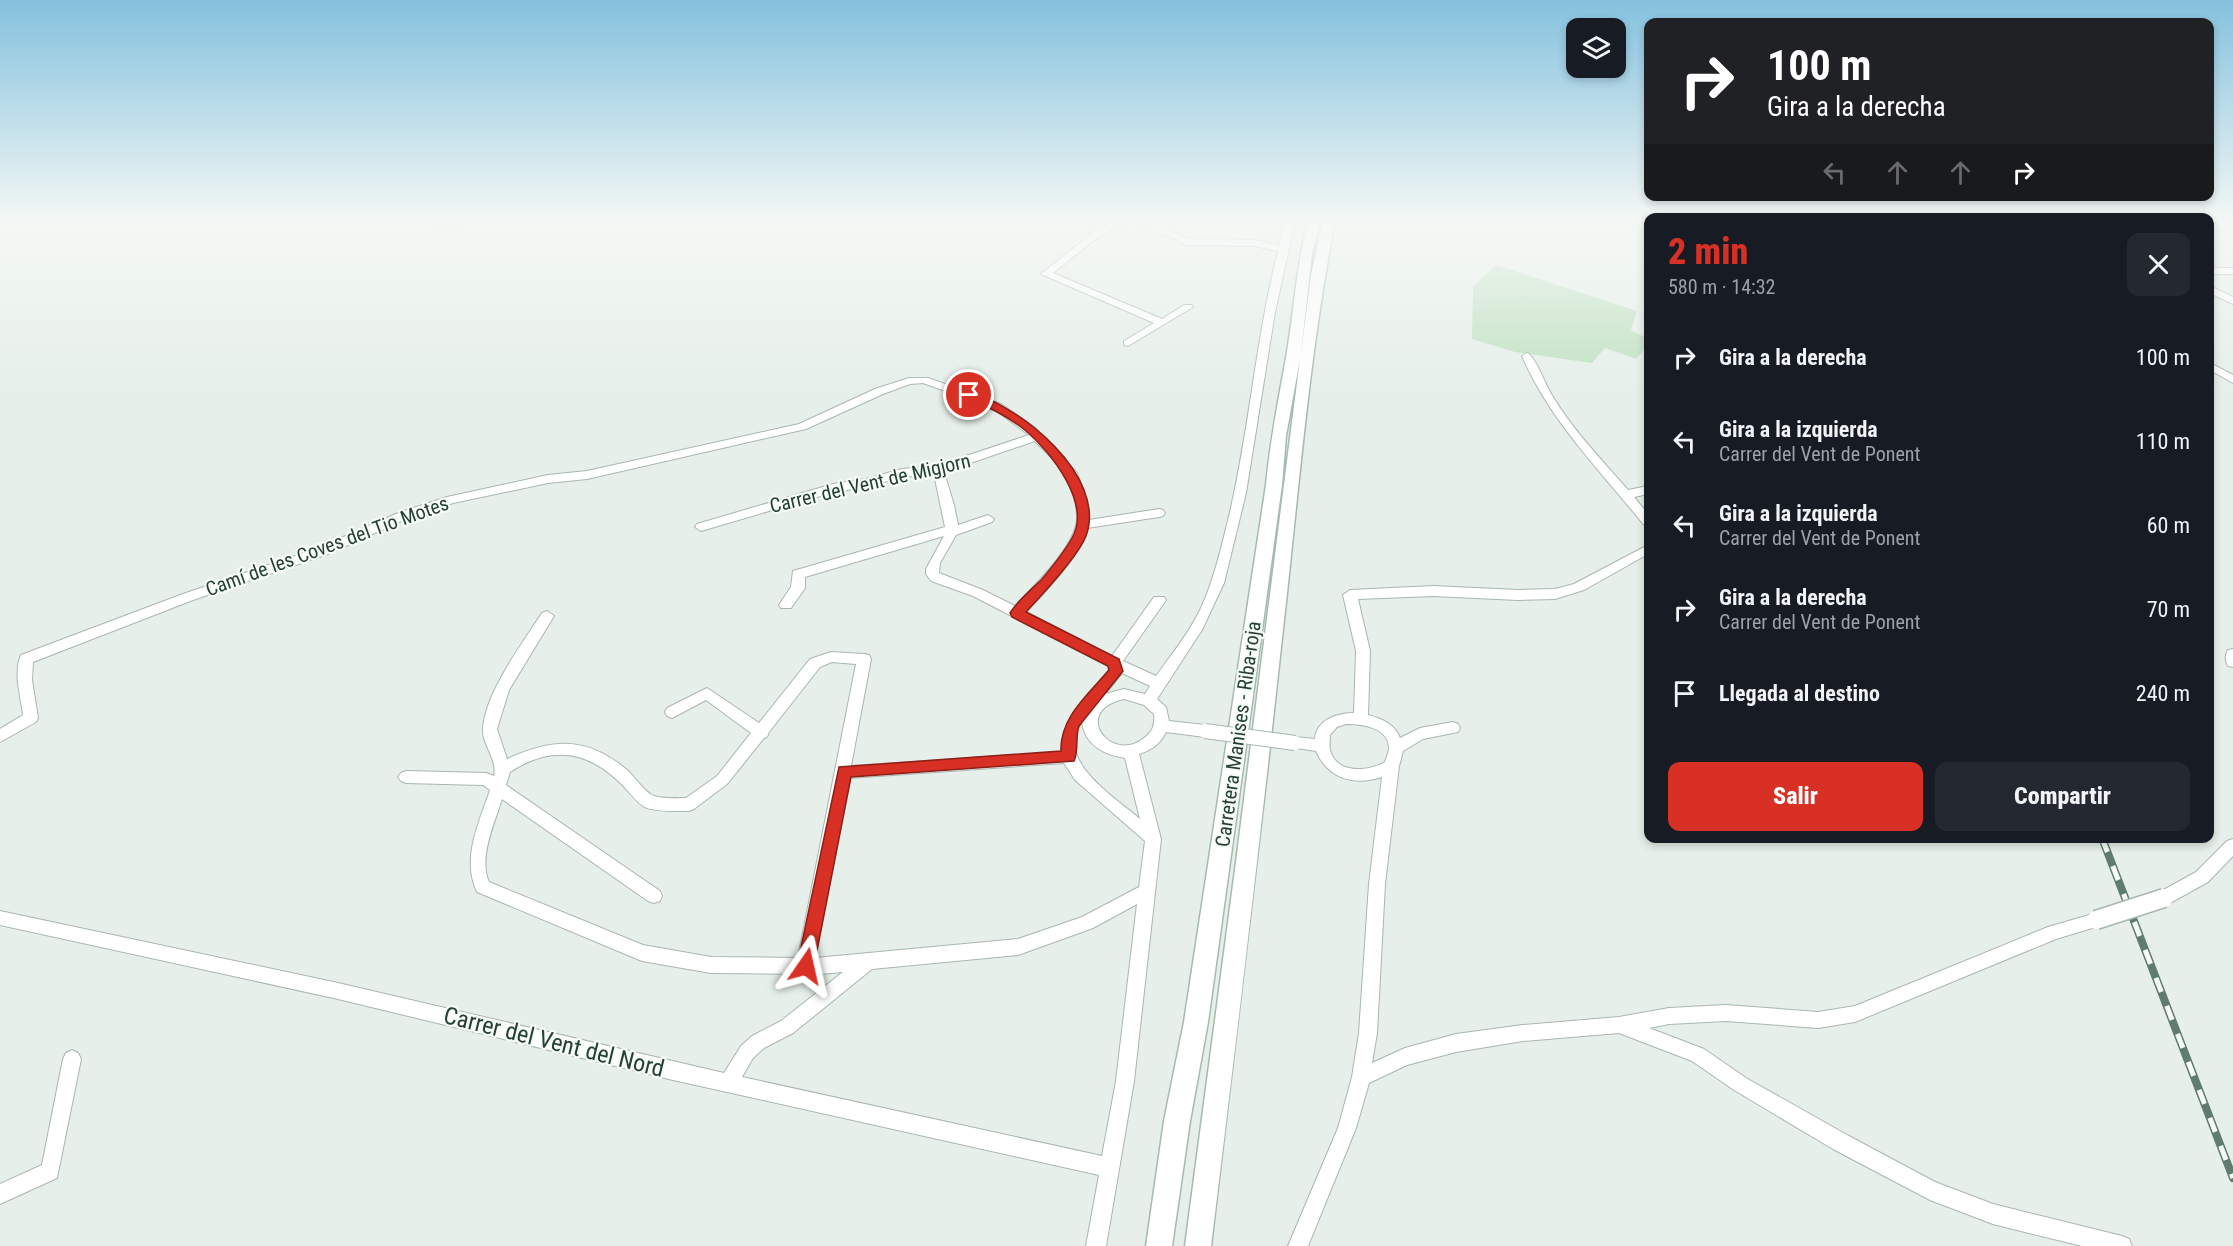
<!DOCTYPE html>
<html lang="es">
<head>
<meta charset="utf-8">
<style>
	:root { --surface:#171b24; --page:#242831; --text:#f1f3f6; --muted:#9ea1a6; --accent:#d93025 }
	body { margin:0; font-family:"Roboto Condensed",sans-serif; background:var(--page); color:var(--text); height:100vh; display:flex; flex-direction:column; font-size:22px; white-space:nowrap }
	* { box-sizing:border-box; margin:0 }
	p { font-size:20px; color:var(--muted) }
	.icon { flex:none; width:33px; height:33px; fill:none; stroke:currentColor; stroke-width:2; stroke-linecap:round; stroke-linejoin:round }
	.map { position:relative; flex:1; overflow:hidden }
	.drawer { position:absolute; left:1644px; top:213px; width:570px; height:630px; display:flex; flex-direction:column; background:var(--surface); border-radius:12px; box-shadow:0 3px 9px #0003 }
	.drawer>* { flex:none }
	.top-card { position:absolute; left:1644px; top:18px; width:570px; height:183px; border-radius:12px; box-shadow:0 3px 9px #0003; background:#202124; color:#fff; overflow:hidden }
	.fabs { position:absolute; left:1566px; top:18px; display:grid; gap:12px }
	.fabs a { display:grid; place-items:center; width:60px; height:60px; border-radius:12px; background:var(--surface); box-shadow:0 3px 9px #0003; font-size:30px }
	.pin { position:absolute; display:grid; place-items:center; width:51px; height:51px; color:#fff; margin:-26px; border:3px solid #fff; border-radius:50%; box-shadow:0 2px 6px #0007 }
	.me { position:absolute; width:66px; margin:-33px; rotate:11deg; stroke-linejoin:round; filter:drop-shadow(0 0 4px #0008) }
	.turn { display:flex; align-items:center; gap:21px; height:126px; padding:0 24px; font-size:27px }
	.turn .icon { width:78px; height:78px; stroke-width:2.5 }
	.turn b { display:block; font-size:42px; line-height:51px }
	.lanes { display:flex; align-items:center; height:57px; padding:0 24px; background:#0003; justify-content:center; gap:30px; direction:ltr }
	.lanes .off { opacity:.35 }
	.round { display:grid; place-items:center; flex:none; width:63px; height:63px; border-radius:12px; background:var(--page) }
	.headline { display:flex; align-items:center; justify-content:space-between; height:102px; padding:0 24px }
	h1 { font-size:36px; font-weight:800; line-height:45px; color:var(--accent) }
	.action { display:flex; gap:12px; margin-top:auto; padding:12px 24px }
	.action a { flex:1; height:69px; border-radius:12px; background:var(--accent); color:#fff; font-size:24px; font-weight:800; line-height:69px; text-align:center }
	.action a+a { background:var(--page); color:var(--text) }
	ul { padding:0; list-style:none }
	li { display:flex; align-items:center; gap:18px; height:84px; padding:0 24px }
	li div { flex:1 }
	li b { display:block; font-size:22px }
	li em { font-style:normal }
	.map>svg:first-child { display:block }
	.green { fill:#bfe0c0 }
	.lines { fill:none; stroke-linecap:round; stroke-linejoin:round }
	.street-casing { stroke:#a8b7af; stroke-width:2 }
	.secondary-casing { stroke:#a4bbae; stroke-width:3 }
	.street { fill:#fff; fill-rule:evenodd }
	.secondary { fill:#fff; fill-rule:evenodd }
	.rail-casing { stroke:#5f7c6e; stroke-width:8 }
	.rail { stroke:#f7fbf8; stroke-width:5; stroke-dasharray:15; stroke-linecap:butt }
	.street-bridge-far1-casing { stroke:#a8b7af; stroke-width:16; stroke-linecap:butt }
	.street-bridge-casing { stroke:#a8b7af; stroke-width:21; stroke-linecap:butt }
	.street-bridge-far1 { stroke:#fff; stroke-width:14 }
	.street-bridge { stroke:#fff; stroke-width:18 }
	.route { fill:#d93025; stroke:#8d1f18; stroke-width:1.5 }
	.labels { text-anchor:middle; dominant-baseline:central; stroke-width:4.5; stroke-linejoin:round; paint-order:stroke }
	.street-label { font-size:20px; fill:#244133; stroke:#f7fbf8 }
	.near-street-label { font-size:24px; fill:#244133; stroke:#f7fbf8 }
</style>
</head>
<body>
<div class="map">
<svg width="2233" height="1246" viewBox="0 0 2233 1246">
	<rect width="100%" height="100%" fill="#e6efe9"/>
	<polygon class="green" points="1496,265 1637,311 1631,330 1648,339 1648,345 1636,359 1605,348 1592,363 1515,352 1472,339 1473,286"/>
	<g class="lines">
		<defs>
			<g id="street">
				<polygon points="429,222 442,222 456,228 451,231"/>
				<polygon points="1113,222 1125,222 1101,235 1053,273 1162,319 1184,305 1192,305 1193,307 1128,346 1124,345 1124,341 1154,323 1041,274 1095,231"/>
				<path d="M1137,222H1149L1189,239L1254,240L1279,246L1285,222H1295L1275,312L1246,493L1224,583L1202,630L1157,699L1166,707L1169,721L1205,725L1210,727L1212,731L1210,735L1205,737L1166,732C1160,744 1152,750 1139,754L1161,839L1134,1081L1106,1246H1086L1099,1175L673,1080L338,999L0,925V911L338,983L724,1073L741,1046L752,1036L781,1021L843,972L820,974L711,973L642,961L477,892C461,859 479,823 490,790L483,785L406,783L401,781L398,777L401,773L406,771L486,773L494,776C498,759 481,744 483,727C487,690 522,644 542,613L547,611L554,616L509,690L497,729L507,759C553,738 587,736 627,770C635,777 645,793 654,796C663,799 677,798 686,798L717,776L751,733L706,700L672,718L667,716L665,712L667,708L707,688L759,723L810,659L831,652L864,654L869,655L871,659L851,766L1061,752C1061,717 1088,695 1109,670L1108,666L973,596L931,581L926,574V569L944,536L805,577V588L791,608H781L779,605L791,587L793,571L945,527L934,474L902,477L866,487L834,492L701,531L695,527L697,524L833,484L866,479L902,469L936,466L1029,435L993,408L923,383L910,384L883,394L806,429L587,479L548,483L453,503L406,519L328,554L193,600L33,662L32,680L38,718L36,722L0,742V729L23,715C21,697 13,673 21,655L183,594L318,548L398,513L447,497L548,475L587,471L799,424L875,389L909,378H928L1001,404L1034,427L1077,473L1087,502L1089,520L1159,509L1163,510L1165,513L1163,516L1159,517L1087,528C1081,555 1045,592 1026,612L1112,656L1154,597H1164L1166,600L1164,603L1123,661L1156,676C1172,654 1189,633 1201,608C1215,577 1222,544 1230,512C1250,425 1256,337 1278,251L1254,246L1187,245ZM1035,441C1044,451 1059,463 1066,475C1072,488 1078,507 1077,520C1075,546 1033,588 1015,606L983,590L939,573L940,563L956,535L992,522L994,519L988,515L958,525L954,505L944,472ZM832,662L856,664L798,958L711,957L643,945L489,882C478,858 495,822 502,799L648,901L654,903L660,901L662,896L660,891L506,785L510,772C548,747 583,749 616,779C626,787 633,799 643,806C651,812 678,811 689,811L694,809L727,784L764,738L767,737L769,732L820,667ZM1122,673L1150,686L1145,694L1124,689L1105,694ZM1124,699L1144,705L1154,714C1155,725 1153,731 1144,738C1111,765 1070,711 1124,699ZM1082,722C1085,745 1104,755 1125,758L1140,819C1116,798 1052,759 1082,722ZM1064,763L1075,780L1145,841L1139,887L1082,917L1018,939L815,958L849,778ZM1137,904L1116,1081L1102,1156L742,1077L753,1058L764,1048L793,1033L872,969L1018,955L1093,928Z"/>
				<polygon points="2225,222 2233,222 2233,227"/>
				<rect x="2210" y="268" width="23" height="6"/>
				<polygon points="2210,286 2233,297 2233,304 2210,293"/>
				<path d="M1527,353C1535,356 1545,383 1550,392C1571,428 1600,458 1628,490L1648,486V494L1634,497L1648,514V526L1644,525C1600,470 1550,421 1522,356Z"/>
				<polygon points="2210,363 2233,375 2233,383 2210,370"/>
				<path d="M1648,545V554L1584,590L1555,599L1518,600L1433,596L1358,599L1370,651L1368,715C1382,719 1395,724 1400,738L1420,728L1453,722L1458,724L1460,728L1458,732L1423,739L1403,751L1399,766L1385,884L1377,1033L1372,1063L1405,1048L1456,1034L1523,1025L1619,1017L1669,1008L1726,1005L1818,1012L1855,1006L2048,927L2096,913L2102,915L2104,920L2102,925L2056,939L1855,1022L1818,1028L1726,1021L1669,1024L1649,1028L1704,1049L1746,1078L1847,1135L1935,1182L1993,1204L2122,1236L2129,1239L2132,1246H2082L1993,1224L1930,1200L1833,1149L1734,1090L1692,1061L1619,1033L1523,1041L1456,1052L1407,1065L1369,1083L1356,1128L1308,1246H1288L1338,1128L1352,1077L1359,1033L1369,884L1382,777C1354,786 1328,779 1316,751L1290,747L1288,743L1290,739L1295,737L1315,739C1316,720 1337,713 1354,713L1356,651L1343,595L1350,590L1433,586L1518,590L1555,589L1574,584ZM1346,724C1361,724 1389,727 1389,748C1389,752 1386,758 1385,762C1368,772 1336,774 1330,750C1329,745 1330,739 1330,735L1337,727Z"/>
				<path d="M2233,649V667L2228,666C2225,661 2225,655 2228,650Z"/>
				<polygon points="2233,839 2233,856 2208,882 2170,903 2164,905 2158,903 2156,898 2158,893 2196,872 2227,841"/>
				<polygon points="72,1050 78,1053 81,1059 57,1178 0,1204 0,1184 42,1165 63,1059 66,1053"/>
			</g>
			<path id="secondary" d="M1308,222H1320L1312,254L1301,353L1311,275L1323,222H1335C1308,359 1298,500 1282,638C1260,841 1236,1044 1211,1246H1185L1236,862L1300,359L1286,436L1282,485L1208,1022L1190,1121L1172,1246H1146L1164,1121L1184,1022L1266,485C1270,442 1278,401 1286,358C1294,312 1296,267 1308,222Z"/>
		</defs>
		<use href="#street" class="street-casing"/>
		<use href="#secondary" class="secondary-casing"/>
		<use href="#street" class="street"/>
		<use href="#secondary" class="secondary"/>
		<defs>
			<polyline id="rail" points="2102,838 2233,1178"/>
		</defs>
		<use href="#rail" class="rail-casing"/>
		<use href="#rail" class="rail"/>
		<defs>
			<polyline id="street-bridge-far1" points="1205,731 1295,743"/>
			<polyline id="street-bridge" points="2096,920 2164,898"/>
		</defs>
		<use href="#street-bridge-far1" class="street-bridge-far1-casing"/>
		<use href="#street-bridge" class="street-bridge-casing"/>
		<use href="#street-bridge-far1" class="street-bridge-far1"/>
		<use href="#street-bridge" class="street-bridge"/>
	</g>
	<linearGradient id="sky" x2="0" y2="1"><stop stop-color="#84c1de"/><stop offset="0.56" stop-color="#f4f8f5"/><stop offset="1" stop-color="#f4f8f5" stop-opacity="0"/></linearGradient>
	<rect width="2233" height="396" fill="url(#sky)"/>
	<path class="route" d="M969,392C1019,405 1108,476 1086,536C1078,557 1042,595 1026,612L1119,659L1123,671L1079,726C1075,737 1079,750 1074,761L851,777L814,966L812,971L806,974L799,971L797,966L839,767L1061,751C1060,717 1088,695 1109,670L1108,666L1012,617L1010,613C1018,600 1031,590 1042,579C1052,567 1064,552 1072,538C1092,504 1051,452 1026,431C1008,416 986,406 965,397V393Z"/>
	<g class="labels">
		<g class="street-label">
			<text transform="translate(870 483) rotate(-13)">Carrer del Vent de Migjorn</text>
			<text transform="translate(327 546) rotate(-20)">Camí de les Coves del Tio Motes</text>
			<text transform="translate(1238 734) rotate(-82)">Carretera Manises - Riba-roja</text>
		</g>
		<g class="near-street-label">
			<text transform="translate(554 1042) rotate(14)">Carrer del Vent del Nord</text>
		</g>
	</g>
</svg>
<div class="fabs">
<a><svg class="icon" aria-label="layers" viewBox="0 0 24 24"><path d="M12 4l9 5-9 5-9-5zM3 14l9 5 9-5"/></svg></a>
</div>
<div class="pin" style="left:969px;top:395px;background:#d93025"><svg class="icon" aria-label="arrive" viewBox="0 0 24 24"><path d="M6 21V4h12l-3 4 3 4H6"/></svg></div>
<svg class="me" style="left:806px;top:966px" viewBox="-20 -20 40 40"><path d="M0-17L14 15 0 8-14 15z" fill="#d93025" stroke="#fff" stroke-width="4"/></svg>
<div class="top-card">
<div class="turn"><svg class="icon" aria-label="right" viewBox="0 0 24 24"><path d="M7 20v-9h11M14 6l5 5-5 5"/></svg><div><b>100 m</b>Gira a la derecha</div></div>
<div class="lanes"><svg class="icon off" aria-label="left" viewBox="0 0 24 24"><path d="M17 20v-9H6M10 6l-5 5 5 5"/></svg><svg class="icon off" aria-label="ahead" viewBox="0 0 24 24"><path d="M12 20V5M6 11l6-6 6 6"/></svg><svg class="icon off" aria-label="ahead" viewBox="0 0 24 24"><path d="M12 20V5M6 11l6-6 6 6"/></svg><svg class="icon" aria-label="right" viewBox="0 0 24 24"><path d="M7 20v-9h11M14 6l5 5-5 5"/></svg></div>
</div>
<section class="drawer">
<div class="headline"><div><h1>2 min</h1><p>580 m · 14:32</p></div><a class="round"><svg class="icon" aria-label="close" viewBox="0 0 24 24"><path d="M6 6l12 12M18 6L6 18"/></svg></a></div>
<ul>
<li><svg class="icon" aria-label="right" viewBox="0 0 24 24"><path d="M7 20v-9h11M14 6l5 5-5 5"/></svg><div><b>Gira a la derecha</b></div><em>100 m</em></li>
<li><svg class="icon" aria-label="left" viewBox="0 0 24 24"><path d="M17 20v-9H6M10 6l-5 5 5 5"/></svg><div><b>Gira a la izquierda</b><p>Carrer del Vent de Ponent</p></div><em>110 m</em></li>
<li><svg class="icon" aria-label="left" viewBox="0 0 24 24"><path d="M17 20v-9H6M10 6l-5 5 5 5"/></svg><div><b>Gira a la izquierda</b><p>Carrer del Vent de Ponent</p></div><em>60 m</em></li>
<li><svg class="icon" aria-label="right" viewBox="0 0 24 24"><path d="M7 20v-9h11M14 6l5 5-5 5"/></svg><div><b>Gira a la derecha</b><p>Carrer del Vent de Ponent</p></div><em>70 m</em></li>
<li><svg class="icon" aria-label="arrive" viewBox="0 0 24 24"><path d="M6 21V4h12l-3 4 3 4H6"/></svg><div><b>Llegada al destino</b></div><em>240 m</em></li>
</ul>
<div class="action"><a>Salir</a><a>Compartir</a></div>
</section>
</div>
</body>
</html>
